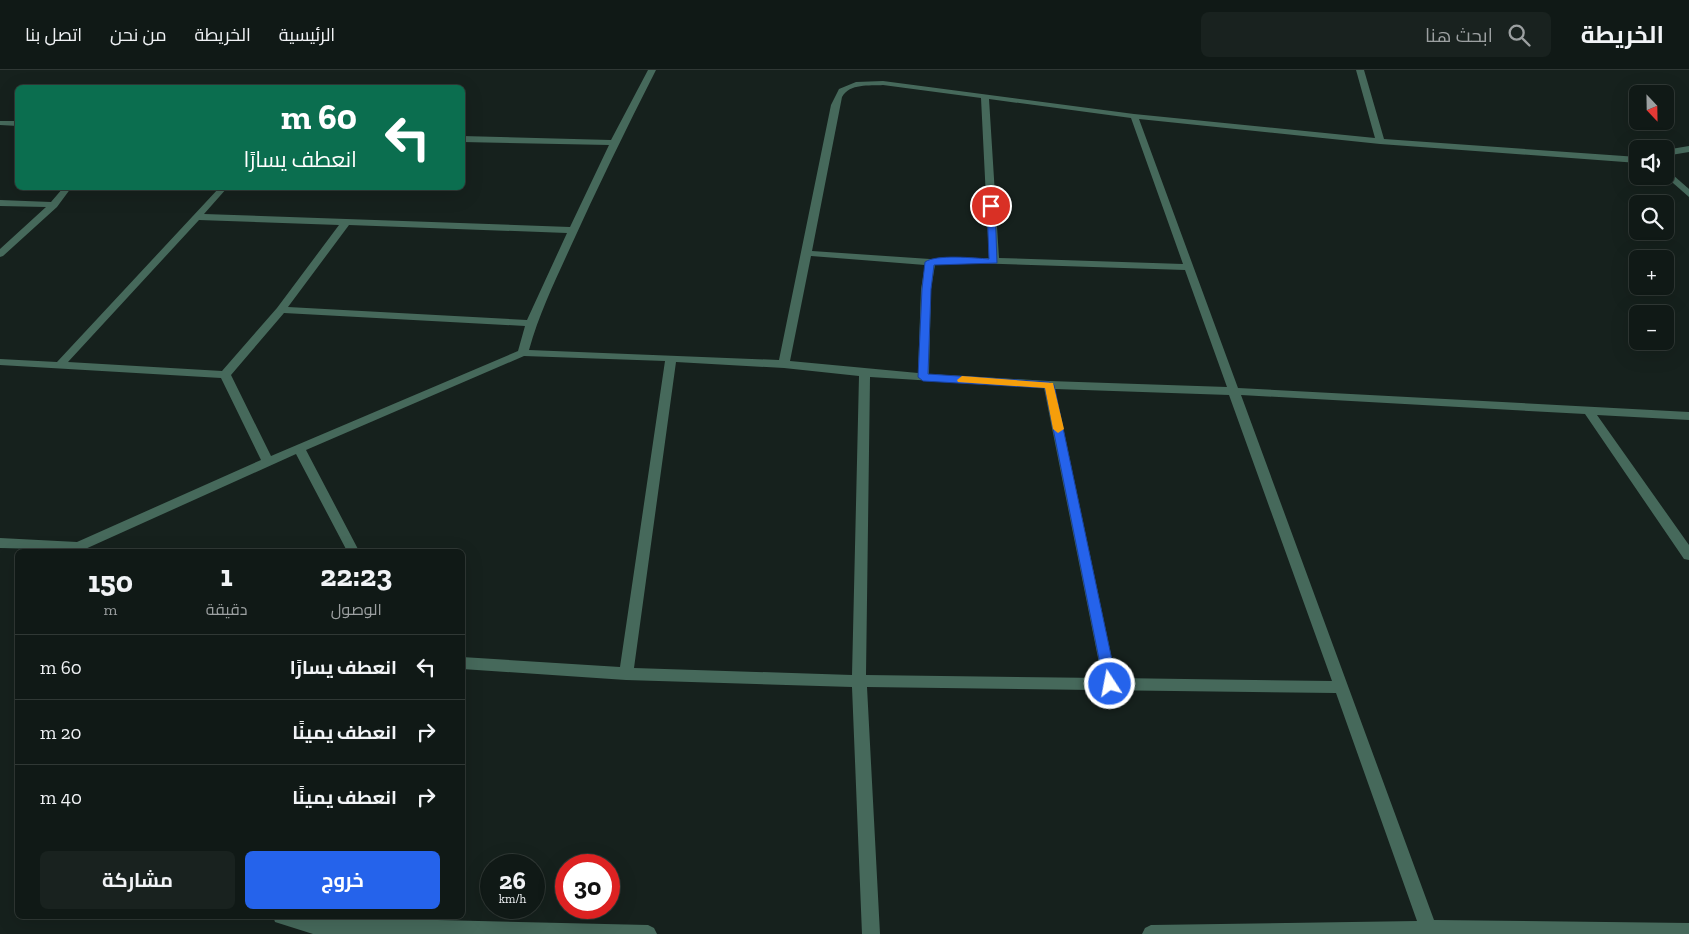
<!DOCTYPE html>
<html lang="ar">
<head>
<meta charset="utf-8">
<style>
	:root { --surface:#101916; --page:#19221f; --text:#f1f3f6; --muted:#9ca0a1; --line:#303835; --accent:#2563eb }
	body { margin:0; font-family:"Zilla Slab",Cairo,serif; background:var(--page); color:var(--text); direction:rtl; height:100vh; display:flex; flex-direction:column; font-size:19px; white-space:nowrap }
	* { box-sizing:border-box; margin:0 }
	p { font-size:16px; color:var(--muted) }
	.icon { flex:none; width:28px; height:28px; fill:none; stroke:currentColor; stroke-width:2; stroke-linecap:round; stroke-linejoin:round }
	.map { position:relative; flex:1; overflow:hidden; direction:ltr }
	.panel { position:absolute; left:15px; top:479px; width:450px; height:370px; display:flex; flex-direction:column; background:var(--surface); border-radius:8px; box-shadow:0 5px 20px #0002,0 0 0 1px var(--line); direction:rtl }
	.panel>* { flex:none }
	.banner { position:absolute; left:15px; top:15px; width:450px; height:105px; border-radius:8px; box-shadow:0 5px 20px #0002,0 0 0 1px var(--line); direction:rtl; background:#0b6e4f; color:#fff; overflow:hidden }
	.needle { width:32px; rotate:158deg }
	.fabs { position:absolute; left:1629px; top:15px; display:grid; gap:10px }
	.fabs a { display:grid; place-items:center; width:45px; height:45px; border-radius:8px; background:var(--surface); box-shadow:0 5px 20px #0002,0 0 0 1px var(--line); font-size:25px }
	.speed { position:absolute; left:480px; top:784px; display:flex; gap:10px; font-size:25px; font-weight:700; text-align:center }
	.speed>* { display:grid; place-content:center; width:65px; height:65px; border-radius:50%; background:var(--surface); box-shadow:0 5px 20px #0002,0 0 0 1px var(--line); line-height:1 }
	.speed small { font-size:12px; font-weight:400 }
	.speed .limit { border:8px solid #d22; background:#fff; color:#111 }
	.pin { position:absolute; display:grid; place-items:center; width:42px; height:42px; color:#fff; margin:-21px; border:2px solid #fff; border-radius:50%; box-shadow:0 1px 5px #0007 }
	.me { position:absolute; width:55px; margin:-28px; rotate:349deg; stroke-linejoin:round; filter:drop-shadow(0 0 4px #0008) }
	.turn { display:flex; align-items:center; gap:18px; height:105px; padding:0 25px; font-size:22px }
	.turn .icon { width:65px; height:65px; stroke-width:2.5 }
	.turn b { display:block; font-size:35px; line-height:42px }
	.eta { display:flex; justify-content:space-evenly; align-items:center; height:85px; text-align:center }
	.eta b { font-size:30px; font-weight:700; line-height:35px }
	.action { display:flex; gap:10px; margin-top:auto; padding:10px 25px }
	.action a { flex:1; height:58px; border-radius:8px; background:var(--accent); color:#fff; font-size:20px; font-weight:700; line-height:58px; text-align:center }
	.action a+a { background:var(--page); color:var(--text) }
	ul { padding:0; list-style:none }
	li { display:flex; align-items:center; gap:15px; height:65px; padding:0 25px; border-top:1px solid var(--line) }
	li div { flex:1 }
	li b { display:block; font-size:19px }
	li em { font-style:normal }
	header { display:flex; align-items:center; gap:30px; box-sizing:border-box; height:70px; padding:0 25px; background:var(--surface); border-bottom:1px solid var(--line) }
	header strong { font-size:24px }
	nav { display:flex; gap:28px; margin-inline-start:auto; font-size:18px }
	.search { width:350px; height:45px; background:var(--page); display:flex; align-items:center; gap:12px; box-sizing:border-box; padding:0 18px; border-radius:8px; color:var(--muted); font-size:19px }
	.map>svg:first-child { display:block }
	.lines { fill:none; stroke-linecap:round; stroke-linejoin:round }
	.minor { fill:#46695b; fill-rule:evenodd }
	.route { fill:#2563eb; stroke:#184099 }
	.slow { fill:#f59e0b }
</style>
</head>
<body>
<header>
<strong>الخريطة</strong>
<div class="search"><svg class="icon" aria-label="search" viewBox="0 0 24 24"><circle cx="10" cy="10" r="6"/><path d="M15 15l6 6"/></svg>ابحث هنا</div>
<nav><a>الرئيسية</a><a>الخريطة</a><a>من نحن</a><a>اتصل بنا</a></nav>
</header>
<div class="map">
<svg width="1689" height="864" viewBox="0 0 1689 864">
	<rect width="100%" height="100%" fill="#16211d"/>
	<g class="lines">
		<g class="minor">
			<path d="M648,0H656C626,59 597,118 570,178C555,211 539,244 529,280L779,290L831,35L839,19L856,12L883,11L1134,44L1375,68L1356,0H1364L1384,69L1638,87V93L1380,74L1139,49L1238,318L1689,342V350L1597,345L1689,475V490L1684,489L1585,344L1241,325L1434,850L1689,853V864H1142L1145,858L1151,855L1417,851L1336,623L867,617L880,864H862L852,617L626,610L462,599V587L620,597L665,291L524,286L306,380L359,481H347L296,384L83,480L0,478V468L77,472L261,390L221,308L0,295V289L57,292L219,118H227L204,144L570,157L609,75L462,72V66L611,70ZM883,15L981,28L989,188L930,189L812,181L842,27C850,13 869,16 883,15ZM989,29L1131,48L1183,194L999,188ZM199,150L339,155L277,238L222,301L68,292ZM349,155L567,163L527,250L288,237ZM811,186L925,195L921,219L918,303L790,291ZM971,193L1185,200L1227,317L1049,311L929,304L931,219L935,195ZM284,243L525,256L518,281L271,386L231,305ZM676,292L784,298L859,306L852,605L634,598ZM870,307L1044,318L1102,608L866,605ZM1055,319L1229,325L1332,611L1116,608Z"/>
			<polygon points="0,51 18,51 18,56 0,55"/>
			<polygon points="1689,76 1689,82 1665,86 1665,80"/>
			<polygon points="1665,98 1689,119 1689,127 1665,106"/>
			<polygon points="63,118 71,118 57,137 3,186 0,187 0,179 46,137 0,136 0,130 51,132"/>
			<polygon points="273,846 648,855 654,858 657,864 313,864 275,852"/>
		</g>
	</g>
	<path class="route" d="M991,133L995,136L997,193L934,195L931,219L928,304L1049,312L1054,315L1117,614L1115,618L1110,619L1106,618L1104,614L1045,318L923,311L918,307L922,219L925,192C936,184 975,188 989,189L987,136Z"/>
	<polygon class="slow" points="962,306 1053,313 1064,359 1058,363 1053,359 1045,318 958,312 957,310"/>
</svg>
<div class="fabs">
<a><svg class="needle" viewBox="-14 -14 28 28"><path d="M0-13l5 13h-10z" fill="#e53935"/><path d="M0 13l5-13h-10z" fill="#9ca0a1"/></svg></a>
<a><svg class="icon" aria-label="sound" viewBox="0 0 24 24"><path d="M4 9h4l5-4v14l-5-4H4zM17 9q2 3 0 6"/></svg></a>
<a><svg class="icon" aria-label="search" viewBox="0 0 24 24"><circle cx="10" cy="10" r="6"/><path d="M15 15l6 6"/></svg></a>
<a>+</a>
<a>−</a>
</div>
<div class="speed"><div>26<small>km/h</small></div><div class="limit">30</div></div>
<div class="pin" style="left:991px;top:136px;background:#d93025"><svg class="icon" aria-label="arrive" viewBox="0 0 24 24"><path d="M6 21V4h12l-3 4 3 4H6"/></svg></div>
<svg class="me" style="left:1110px;top:614px" viewBox="-20 -20 40 40"><circle r="17" fill="#2563eb" stroke="#fff" stroke-width="3"/><path d="M0-11L8 9 0 5-8 9z" fill="#fff"/></svg>
<div class="banner">
<div class="turn"><svg class="icon" aria-label="left" viewBox="0 0 24 24"><path d="M17 20v-9H6M10 6l-5 5 5 5"/></svg><div><b>60 m</b>انعطف يسارًا</div></div>
</div>
<section class="panel">
<div class="eta">
<div><b>22:23</b><p>الوصول</p></div>
<div><b>1</b><p>دقيقة</p></div>
<div><b>150</b><p>m</p></div>
</div>
<ul>
<li><svg class="icon" aria-label="left" viewBox="0 0 24 24"><path d="M17 20v-9H6M10 6l-5 5 5 5"/></svg><div><b>انعطف يسارًا</b></div><em>60 m</em></li>
<li><svg class="icon" aria-label="right" viewBox="0 0 24 24"><path d="M7 20v-9h11M14 6l5 5-5 5"/></svg><div><b>انعطف يمينًا</b></div><em>20 m</em></li>
<li><svg class="icon" aria-label="right" viewBox="0 0 24 24"><path d="M7 20v-9h11M14 6l5 5-5 5"/></svg><div><b>انعطف يمينًا</b></div><em>40 m</em></li>
</ul>
<div class="action"><a>خروج</a><a>مشاركة</a></div>
</section>
</div>
</body>
</html>
